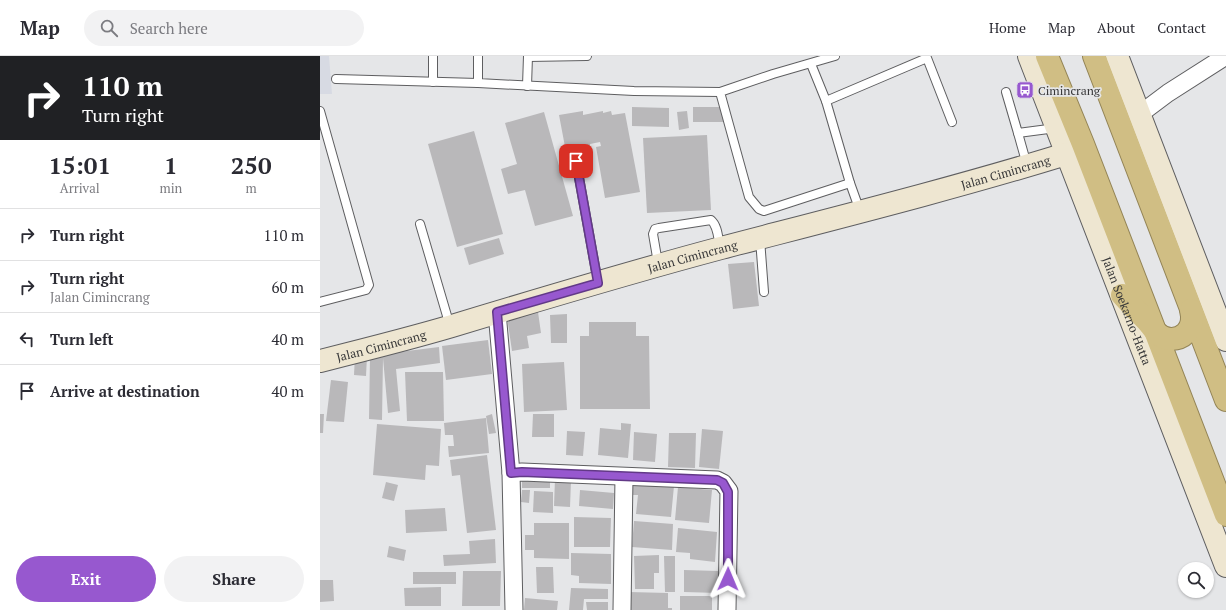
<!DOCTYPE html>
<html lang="en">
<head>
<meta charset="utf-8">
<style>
	:root { --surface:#fff; --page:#f2f2f3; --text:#2b2b33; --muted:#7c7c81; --line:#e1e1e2; --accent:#9758cf }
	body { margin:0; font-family:"PT Serif",serif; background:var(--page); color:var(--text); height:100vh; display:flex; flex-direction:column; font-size:15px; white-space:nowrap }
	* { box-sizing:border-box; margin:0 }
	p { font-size:13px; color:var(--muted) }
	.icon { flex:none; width:22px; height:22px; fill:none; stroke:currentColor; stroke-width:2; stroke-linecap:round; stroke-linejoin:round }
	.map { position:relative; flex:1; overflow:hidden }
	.panel { display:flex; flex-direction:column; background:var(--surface); width:320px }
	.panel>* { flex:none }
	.hud { background:#202124; color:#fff; overflow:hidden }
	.buttons { position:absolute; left:858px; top:506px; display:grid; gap:8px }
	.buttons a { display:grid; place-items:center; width:36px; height:36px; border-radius:50%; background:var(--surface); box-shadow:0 1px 3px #0004; font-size:20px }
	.pin { position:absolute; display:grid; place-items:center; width:34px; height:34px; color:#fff; margin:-17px; border-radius:8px; box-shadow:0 2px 6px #0006 }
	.me { position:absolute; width:44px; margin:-22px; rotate:1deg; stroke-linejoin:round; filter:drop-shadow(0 0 3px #0008) }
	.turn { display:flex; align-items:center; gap:14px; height:84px; padding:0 16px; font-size:18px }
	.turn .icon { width:52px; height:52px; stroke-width:2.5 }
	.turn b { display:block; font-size:28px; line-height:34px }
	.eta { display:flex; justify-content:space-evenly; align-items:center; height:68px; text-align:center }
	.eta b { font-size:24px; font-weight:600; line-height:28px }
	.primary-button { display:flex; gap:8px; margin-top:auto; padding:8px 16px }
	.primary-button a { flex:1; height:46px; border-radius:24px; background:var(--accent); color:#fff; font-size:16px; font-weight:600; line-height:46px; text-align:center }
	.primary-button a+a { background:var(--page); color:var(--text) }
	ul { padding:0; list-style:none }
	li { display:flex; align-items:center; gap:12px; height:52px; padding:0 16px; border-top:1px solid var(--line) }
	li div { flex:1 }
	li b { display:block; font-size:15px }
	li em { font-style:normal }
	header { display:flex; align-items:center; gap:24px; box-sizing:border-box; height:56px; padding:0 20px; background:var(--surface); border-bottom:1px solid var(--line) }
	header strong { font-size:19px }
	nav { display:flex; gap:22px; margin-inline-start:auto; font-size:14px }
	.search { width:280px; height:36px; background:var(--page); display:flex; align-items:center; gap:10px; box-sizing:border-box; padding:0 14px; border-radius:22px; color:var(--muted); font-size:15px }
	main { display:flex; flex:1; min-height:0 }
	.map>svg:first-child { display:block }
	.built { fill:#d7dae3 }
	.building { fill:#b9b8ba }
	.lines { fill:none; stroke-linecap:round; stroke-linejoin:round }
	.service-casing { stroke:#5e5e60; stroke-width:10 }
	.minor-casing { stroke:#5e5e60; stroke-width:19 }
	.secondary-casing { stroke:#5e5e60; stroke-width:24 }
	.trunk-casing { stroke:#938456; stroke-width:24 }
	.service { stroke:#fff; stroke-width:8 }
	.minor { stroke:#fff; stroke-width:17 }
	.secondary { stroke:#eee6d1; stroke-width:22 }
	.trunk { stroke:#d0be84; stroke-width:22 }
	.route-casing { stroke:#623987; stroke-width:10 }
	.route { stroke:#9758cf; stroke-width:7 }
	.labels { text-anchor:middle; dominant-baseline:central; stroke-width:3.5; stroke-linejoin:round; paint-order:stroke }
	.poi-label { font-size:12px; fill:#373738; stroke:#e5e6e8; text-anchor:start }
	.street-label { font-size:12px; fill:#373738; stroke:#e5e6e8 }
</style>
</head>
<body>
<header>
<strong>Map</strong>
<div class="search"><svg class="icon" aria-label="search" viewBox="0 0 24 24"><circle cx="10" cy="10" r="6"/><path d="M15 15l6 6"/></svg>Search here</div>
<nav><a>Home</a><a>Map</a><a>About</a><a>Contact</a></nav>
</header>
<main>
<section class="panel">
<div class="hud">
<div class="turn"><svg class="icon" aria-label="right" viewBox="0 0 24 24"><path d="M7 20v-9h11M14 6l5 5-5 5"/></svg><div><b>110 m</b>Turn right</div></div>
</div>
<div class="eta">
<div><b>15:01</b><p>Arrival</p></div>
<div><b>1</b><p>min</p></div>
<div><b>250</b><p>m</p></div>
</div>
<ul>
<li><svg class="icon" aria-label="right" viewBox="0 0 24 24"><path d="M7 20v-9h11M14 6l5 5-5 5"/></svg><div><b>Turn right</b></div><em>110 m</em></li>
<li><svg class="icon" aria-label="right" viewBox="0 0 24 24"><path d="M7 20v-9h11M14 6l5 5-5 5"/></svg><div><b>Turn right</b><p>Jalan Cimincrang</p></div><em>60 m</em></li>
<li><svg class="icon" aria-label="left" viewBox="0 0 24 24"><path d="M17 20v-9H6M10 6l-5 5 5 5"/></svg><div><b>Turn left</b></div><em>40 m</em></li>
<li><svg class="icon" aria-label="arrive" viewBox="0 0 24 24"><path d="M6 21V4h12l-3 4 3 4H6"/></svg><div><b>Arrive at destination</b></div><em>40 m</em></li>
</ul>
<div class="primary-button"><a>Exit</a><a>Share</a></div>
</section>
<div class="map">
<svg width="906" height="554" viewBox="0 0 906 554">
	<rect width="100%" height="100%" fill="#e5e6e8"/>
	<polygon class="built" points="0,0 9,0 12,38 0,38"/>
	<g class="building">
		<polygon points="312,51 349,52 349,71 312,70"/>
		<rect x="373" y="51" width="30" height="15"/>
		<polygon points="263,55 263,59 283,55 283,57 291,55 292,59 305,57 320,136 285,142 276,91 281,90 280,86 270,88 270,92 246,96 239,59"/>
		<polygon points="367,55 369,72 359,74 357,56"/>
		<polygon points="224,56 253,160 215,170 205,134 188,138 181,113 197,108 185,67"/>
		<polygon points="154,75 183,178 137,191 108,88"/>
		<polygon points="387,79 391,154 327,157 323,82"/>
		<polygon points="179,182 184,198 149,209 144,192"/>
		<polygon points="434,206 439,250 413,253 408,208"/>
		<polygon points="218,256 221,277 207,280 209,292 192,295 187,261"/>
		<polygon points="247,258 247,287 231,287 230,259"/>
		<polygon points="269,266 316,266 316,280 329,280 330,353 260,353 260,280 269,280"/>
		<polygon points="168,284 172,318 126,324 122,290"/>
		<polygon points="119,291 120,307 76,313 80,355 68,357 63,302 62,364 49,363 50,300 63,301 63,298"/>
		<polygon points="35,299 47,300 46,320 34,319"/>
		<polygon points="244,306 247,354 204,356 202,308"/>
		<polygon points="85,316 123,316 124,365 87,365"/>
		<polygon points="11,324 28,326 24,366 6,365"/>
		<polygon points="0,358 4,358 3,377 0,377"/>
		<polygon points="172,358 176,377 169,378 166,360"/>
		<polygon points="213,358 234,358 234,381 212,381"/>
		<polygon points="166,362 169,397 129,401 128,390 134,390 133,379 125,379 124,367"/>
		<polygon points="301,367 311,368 308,402 278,399 280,372 301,374"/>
		<polygon points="57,368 121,373 119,410 106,409 105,424 53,419"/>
		<polygon points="382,373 403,375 399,413 379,411"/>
		<polygon points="247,375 265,376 263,400 246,399"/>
		<polygon points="314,376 337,378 335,406 313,404"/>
		<polygon points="349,377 376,377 375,412 348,411"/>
		<polygon points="167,399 176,474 147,477 140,419 132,420 130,404"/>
		<polygon points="202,421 230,422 230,432 202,432"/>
		<polygon points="235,423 251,424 250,451 234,450"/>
		<polygon points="66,426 78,429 74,445 62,442"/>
		<polygon points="311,426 354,430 351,461 316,458 318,439 310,439"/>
		<polygon points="358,431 392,434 389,467 355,464"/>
		<polygon points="202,434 210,434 209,447 201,446"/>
		<polygon points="260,434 294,437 293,453 259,450"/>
		<polygon points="214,435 233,436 233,457 213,456"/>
		<polygon points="125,452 127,475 86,477 85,454"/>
		<polygon points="254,461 291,462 290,491 254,491"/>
		<polygon points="314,465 353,468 352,494 312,491"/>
		<polygon points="214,467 249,467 249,503 214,502 214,494 205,494 205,479 214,479"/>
		<polygon points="358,472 397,476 395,506 370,503 370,497 356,496"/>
		<polygon points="175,483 176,507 124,510 123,499 150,498 149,485"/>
		<polygon points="69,490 86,494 84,505 67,501"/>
		<polygon points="251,497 291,498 291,528 259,527 259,520 251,519"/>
		<polygon points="339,499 339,517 334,517 334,533 315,533 314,500"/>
		<polygon points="344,500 355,500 355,536 345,536"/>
		<polygon points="216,511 233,511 234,537 217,537"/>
		<polygon points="364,514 398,515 398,537 364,536"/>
		<polygon points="143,515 181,515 180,550 142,550"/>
		<rect x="93" y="516" width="43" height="12"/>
		<polygon points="0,524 13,524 14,545 0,546"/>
		<polygon points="121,531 121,550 85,550 84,532"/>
		<polygon points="251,532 288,533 288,543 264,543 263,554 249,554"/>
		<polygon points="309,536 348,537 348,552 352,552 352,554 309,554"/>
		<rect x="360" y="540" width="32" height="14"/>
		<polygon points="205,542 238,545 237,554 204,554"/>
		<polygon points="266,546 288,546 288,554 267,554"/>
	</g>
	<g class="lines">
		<defs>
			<g id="service">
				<polyline points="113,0 113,26"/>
				<polyline points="158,0 158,27 314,35 400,36"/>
				<polyline points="515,0 453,18 400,36 429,141 439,153 444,155 530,127 506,45 607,2 632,66"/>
				<polyline points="208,1 267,0"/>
				<polyline points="491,8 506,45"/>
				<polyline points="16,23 158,27"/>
				<polyline points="207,30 208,0"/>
				<polyline points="686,36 698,77 736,72"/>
				<polyline points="0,55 49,229 46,234 0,246"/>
				<polyline points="698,77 707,109"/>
				<polyline points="256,105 278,227"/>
				<polyline points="530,127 540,155"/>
				<polyline points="100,168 130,270"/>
				<polyline points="440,183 444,236"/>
				<path d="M338,207L333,178L335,173L339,172L391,164C398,170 398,182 400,191"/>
			</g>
			<g id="minor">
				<polyline points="820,58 848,37 906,0"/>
				<polyline points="177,256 191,417 194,554"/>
				<polyline points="191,417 202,416 397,424 403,427 409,435 407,554"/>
				<polyline points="302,554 304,421"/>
			</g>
			<g id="secondary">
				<path id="s1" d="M709,0L906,510"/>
				<polyline points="797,0 906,284"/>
				<path id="s2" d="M0,305C44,294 88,283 132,270C221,243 311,216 401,192C516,162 632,133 746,98"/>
			</g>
			<g id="trunk">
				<polyline points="727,0 763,88 906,459"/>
				<polyline points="774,0 906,344"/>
				<path d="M802,239C810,248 818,256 826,264C830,268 832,272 836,276C844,285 858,285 866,277C873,270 873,262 871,254"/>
			</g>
		</defs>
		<use href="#service" class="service-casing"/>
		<use href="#minor" class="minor-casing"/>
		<use href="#secondary" class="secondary-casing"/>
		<use href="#trunk" class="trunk-casing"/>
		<use href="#service" class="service"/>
		<use href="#minor" class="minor"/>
		<use href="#secondary" class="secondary"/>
		<use href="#trunk" class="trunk"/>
	</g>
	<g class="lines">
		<defs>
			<polyline id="route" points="256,105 278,227 177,256 191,417 202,416 397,424 403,427 408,436 408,523"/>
		</defs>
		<use href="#route" class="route-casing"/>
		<use href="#route" class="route"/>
	</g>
	<defs>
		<symbol id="bus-square" viewBox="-11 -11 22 22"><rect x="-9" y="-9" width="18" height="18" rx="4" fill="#9758cf" stroke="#e5e6e8"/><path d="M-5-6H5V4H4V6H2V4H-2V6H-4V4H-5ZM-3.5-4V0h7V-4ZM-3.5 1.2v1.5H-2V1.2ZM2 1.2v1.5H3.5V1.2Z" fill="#fff"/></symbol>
	</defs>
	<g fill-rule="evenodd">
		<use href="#bus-square" x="695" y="24" width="20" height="20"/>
	</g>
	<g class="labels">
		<g class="poi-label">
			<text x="718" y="34">Cimincrang</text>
		</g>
		<g class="street-label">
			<text stroke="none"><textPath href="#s2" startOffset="711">Jalan Cimincrang</textPath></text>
			<text stroke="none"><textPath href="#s2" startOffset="387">Jalan Cimincrang</textPath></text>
			<text stroke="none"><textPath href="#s1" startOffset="273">Jalan Soekarno-Hatta</textPath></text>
			<text stroke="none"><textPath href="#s2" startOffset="63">Jalan Cimincrang</textPath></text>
		</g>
	</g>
</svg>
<div class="buttons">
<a><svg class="icon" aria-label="search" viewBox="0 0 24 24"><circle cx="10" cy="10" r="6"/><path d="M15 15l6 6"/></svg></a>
</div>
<div class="pin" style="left:256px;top:105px;background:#d93025"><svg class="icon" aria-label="arrive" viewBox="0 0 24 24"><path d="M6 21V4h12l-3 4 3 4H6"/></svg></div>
<svg class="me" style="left:408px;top:523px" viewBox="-20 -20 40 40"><path d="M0-17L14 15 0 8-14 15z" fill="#9758cf" stroke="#fff" stroke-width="4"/></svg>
</div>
</main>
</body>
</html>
